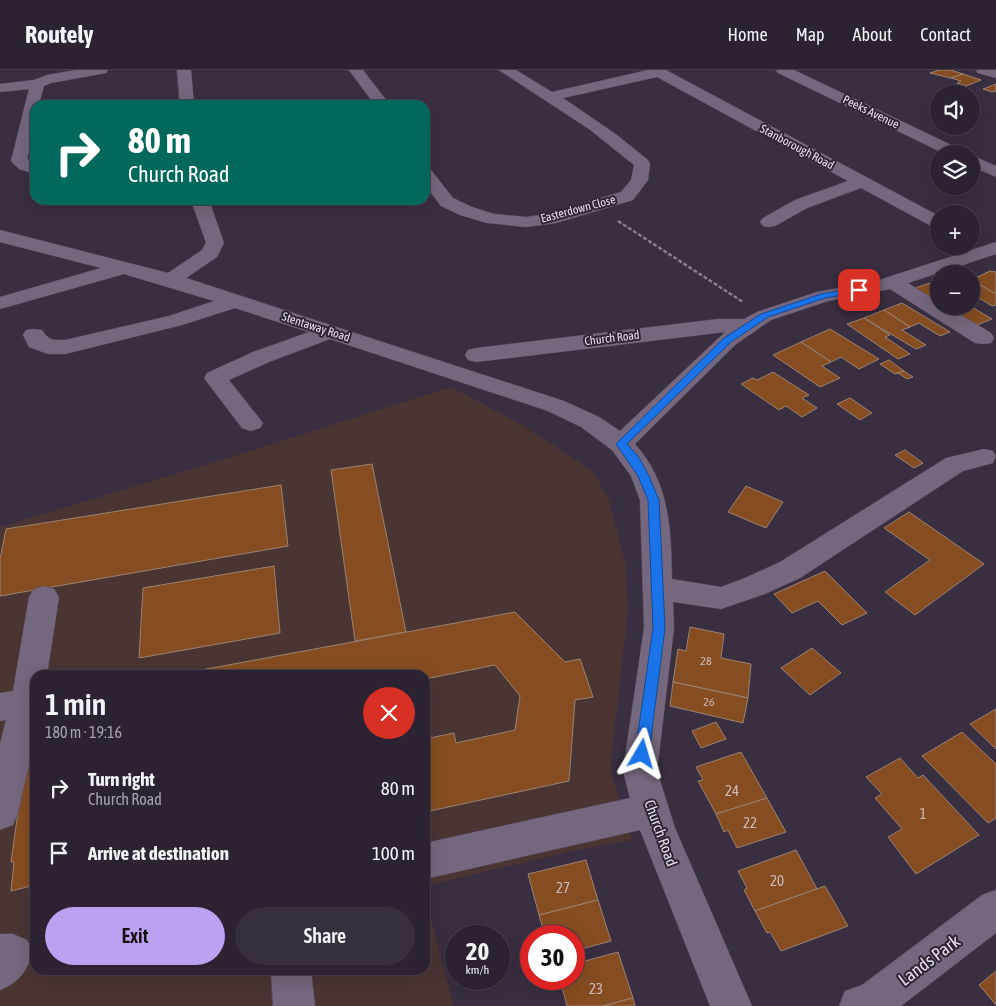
<!DOCTYPE html>
<html lang="en">
<head>
<meta charset="utf-8">
<style>
	:root { --surface:#2c2231; --page:#382f3d; --text:#f1f3f6; --muted:#a6a4ab; --line:#483f4d; --accent:#bca0f2 }
	body { margin:0; font-family:"Asap Condensed",sans-serif; background:var(--page); color:var(--text); height:100vh; display:flex; flex-direction:column; font-size:19px; white-space:nowrap }
	* { box-sizing:border-box; margin:0 }
	p { font-size:16px; color:var(--muted) }
	.icon { flex:none; width:28px; height:28px; fill:none; stroke:currentColor; stroke-width:2; stroke-linecap:round; stroke-linejoin:round }
	.map { position:relative; flex:1; overflow:hidden }
	.details { position:absolute; left:30px; top:600px; width:400px; height:305px; display:flex; flex-direction:column; background:var(--surface); border-radius:15px; box-shadow:0 5px 20px #0002,0 0 0 1px var(--line) }
	.details>* { flex:none }
	.guide { position:absolute; left:30px; top:30px; width:400px; height:105px; border-radius:15px; box-shadow:0 5px 20px #0002,0 0 0 1px var(--line); background:#00695c; color:#fff; overflow:hidden }
	.tools { position:absolute; left:930px; top:15px; display:grid; gap:10px }
	.tools a { display:grid; place-items:center; width:50px; height:50px; border-radius:50%; background:var(--surface); box-shadow:0 5px 20px #0002,0 0 0 1px var(--line); font-size:25px }
	.speed { position:absolute; left:445px; top:855px; display:flex; gap:10px; font-size:25px; font-weight:700; text-align:center }
	.speed>* { display:grid; place-content:center; width:65px; height:65px; border-radius:50%; background:var(--surface); box-shadow:0 5px 20px #0002,0 0 0 1px var(--line); line-height:1 }
	.speed small { font-size:12px; font-weight:400 }
	.speed .limit { border:8px solid #d22; background:#fff; color:#111 }
	.pin { position:absolute; display:grid; place-items:center; width:42px; height:42px; color:#fff; margin:-21px; border-radius:10px; box-shadow:0 2px 8px #0006 }
	.me { position:absolute; width:55px; margin:-28px; rotate:7deg; stroke-linejoin:round; filter:drop-shadow(0 0 4px #0008) }
	.turn { display:flex; align-items:center; gap:18px; height:105px; padding:0 15px; font-size:22px }
	.turn .icon { width:65px; height:65px; stroke-width:2.5 }
	.turn b { display:block; font-size:35px; line-height:42px }
	.round { display:grid; place-items:center; flex:none; width:52px; height:52px; border-radius:26px; background:var(--page) }
	.summary { display:flex; align-items:center; justify-content:space-between; height:85px; padding:0 15px }
	h1 { font-size:30px; font-weight:600; line-height:38px }
	.button { display:flex; gap:10px; margin-top:auto; padding:10px 15px }
	.button a { flex:1; height:58px; border-radius:30px; background:var(--accent); color:#111; font-size:20px; font-weight:600; line-height:58px; text-align:center }
	.button a+a { background:var(--page); color:var(--text) }
	ul { padding:0; list-style:none }
	li { display:flex; align-items:center; gap:15px; height:65px; padding:0 15px }
	li div { flex:1 }
	li b { display:block; font-size:19px }
	li em { font-style:normal }
	header { display:flex; align-items:center; gap:30px; box-sizing:border-box; height:70px; padding:0 25px; background:var(--surface); border-bottom:1px solid var(--line) }
	header strong { font-size:24px }
	nav { display:flex; gap:28px; margin-inline-start:auto; font-size:18px }
	.map>svg:first-child { display:block }
	.education { fill:#4a3533 }
	.building { fill:#854d21; stroke:#9a8373 }
	.lines { fill:none; stroke-linecap:round; stroke-linejoin:round }
	.minor-casing { stroke:#544a5a; stroke-width:1 }
	.path { stroke:#887e8e; stroke-width:2.5; stroke-dasharray:4 2; stroke-linecap:butt }
	.minor { fill:#75677d; fill-rule:evenodd }
	.route { fill:#1a73e8; stroke:#114b97 }
	.labels { text-anchor:middle; dominant-baseline:central; stroke-width:4; stroke-linejoin:round; paint-order:stroke }
	.far-street-label { font-size:12px; fill:#e7dfeb; stroke:#302437 }
	.number-label { font-size:12px; fill:#cebab8 }
	.near-number-label { font-size:15px; fill:#cebab8 }
	.street-label { font-size:15px; fill:#e7dfeb; stroke:#302437 }
	.near-street-label { font-size:18px; fill:#e7dfeb; stroke:#302437 }
</style>
</head>
<body>
<header>
<strong>Routely</strong>
<nav><a>Home</a><a>Map</a><a>About</a><a>Contact</a></nav>
</header>
<div class="map">
<svg width="996" height="936" viewBox="0 0 996 936">
	<rect width="100%" height="100%" fill="#3a2e41"/>
	<polygon class="education" points="451,317 522,355 593,402 608,427 625,492 628,541 610,699 632,770 577,780 425,816 425,605 35,605 35,900 425,900 425,826 454,936 0,936 0,457 231,387"/>
	<g class="building">
		<polygon points="939,0 951,0 963,4 951,8 930,3"/>
		<polygon points="963,4 981,10 966,16 957,13 961,11 951,8"/>
		<polygon points="996,14 996,21 992,22 983,19"/>
		<polygon points="990,201 996,202 996,224 971,210"/>
		<polygon points="971,210 996,224 996,235 992,236 971,223"/>
		<polygon points="930,213 939,218 939,233 915,218"/>
		<polygon points="902,233 950,262 940,266 919,253 910,257 884,240"/>
		<polygon points="948,236 970,236 992,249 977,255 946,237"/>
		<polygon points="884,240 910,257 902,260 926,275 916,279 864,248"/>
		<polygon points="864,248 890,265 885,267 910,284 898,289 847,254"/>
		<polygon points="830,259 879,289 859,299 841,287 831,292 801,272"/>
		<polygon points="801,272 831,292 822,296 840,308 820,317 773,285"/>
		<polygon points="889,290 904,301 895,304 880,294"/>
		<polygon points="904,301 913,307 907,309 898,303"/>
		<polygon points="773,302 809,325 802,328 817,338 802,347 786,336 779,340 741,314 753,308 757,310"/>
		<polygon points="850,328 872,343 860,350 837,334"/>
		<polygon points="905,380 923,393 914,398 895,385"/>
		<polygon points="372,394 406,562 355,571 331,400"/>
		<polygon points="281,415 288,476 0,526 0,489 6,459"/>
		<polygon points="746,416 783,432 766,458 728,442"/>
		<polygon points="909,442 984,494 915,545 885,522 930,490 884,458"/>
		<polygon points="274,496 280,563 139,588 143,518"/>
		<polygon points="825,501 867,543 842,555 818,531 792,543 774,524"/>
		<polygon points="515,542 565,592 580,589 593,627 575,630 569,711 425,742 425,669 454,663 456,673 515,660 520,626 495,595 425,609 425,605 422,604 174,605"/>
		<polygon points="690,557 724,564 721,588 751,594 748,628 673,612 678,579 686,581"/>
		<polygon points="812,578 841,603 810,625 781,598"/>
		<polygon points="673,612 748,628 743,653 670,636"/>
		<polygon points="996,639 996,679 970,654"/>
		<polygon points="716,652 726,669 701,678 692,661"/>
		<polygon points="35,655 35,815 11,821 14,792 11,792 29,663"/>
		<polygon points="962,662 996,694 996,748 988,753 922,686"/>
		<polygon points="741,682 767,728 716,744 698,711 703,710 696,697"/>
		<polygon points="900,688 918,708 923,705 979,765 916,804 888,767 902,759 875,728 882,724 866,707"/>
		<polygon points="767,728 786,762 737,778 728,760 724,762 716,744"/>
		<polygon points="796,780 817,819 755,841 744,820 747,818 738,801"/>
		<polygon points="586,790 598,830 539,845 528,804"/>
		<polygon points="825,816 848,856 781,881 770,862 767,863 755,841"/>
		<polygon points="598,830 611,871 574,881 574,866 545,866 539,845"/>
		<polygon points="618,882 633,928 603,936 567,936 560,909 574,909 574,894"/>
		<polygon points="996,901 996,935 979,915"/>
		<polygon points="633,928 635,936 603,936"/>
	</g>
	<g class="lines">
		<defs>
			<g id="minor">
				<polygon points="76,0 108,0 106,3 51,13 44,16 39,35 35,35 35,53 27,89 35,93 35,104 19,99 11,91 29,19 0,22 0,14 34,10 47,5"/>
				<polygon points="177,0 191,0 194,35 180,35"/>
				<polygon points="349,0 363,0 390,35 375,35"/>
				<polygon points="499,0 516,0 552,22 648,0 666,0 939,146 939,158 933,157 861,118 807,138 775,156 769,157 763,156 760,152 763,148 795,130 848,111 657,7 563,28 617,65 648,90 650,94 648,110 633,130 556,153 526,157 487,153 460,145 441,136 425,115 425,99 431,100 453,128 472,137 494,144 526,147 548,144 621,122 631,110 634,95 589,59"/>
				<polygon points="776,0 794,0 964,81 966,84 945,84 778,3"/>
				<polygon points="976,0 996,0 996,8 978,3"/>
				<polygon points="971,85 996,96 996,107 971,96"/>
				<path d="M191,130H209L224,173L217,187L186,208L564,331L599,347L620,361L725,262L476,292L468,290L465,285L468,280L476,278L718,249H744L757,242L817,222L873,212L996,172V184L908,213L939,232V236H946L991,263L994,268L991,273L983,274L975,273L890,219L828,231L771,250L735,275L635,374C670,413 671,459 672,509L721,517L745,508L780,492L946,388L984,379L993,381L996,386L993,393L963,401L800,508L765,524L721,539L673,532L674,558L657,701L675,758L752,936H710L640,760L425,809V773L630,728L623,701L644,558L640,430L631,406L612,380L581,357L548,341L330,269L269,292L229,310L263,353L260,358L251,361L242,358L204,308L207,303L253,282L309,262L235,238L182,255L65,284H48L29,277L23,265L26,260L34,259L42,260C49,271 53,270 65,270L169,246L214,231L124,204L0,239V227L101,198L0,172V160L168,203L202,180L206,173Z"/>
				<polygon points="44,516 54,519 59,527 47,605 35,605 35,668 18,743 13,755 0,760 0,674 6,650 0,651 0,623 13,621 29,527 34,519"/>
				<polygon points="996,820 996,863 901,936 839,936 845,921 862,915 982,825"/>
				<path d="M0,864H13L27,870L33,884C25,903 19,912 0,920Z"/>
				<polygon points="271,900 311,900 315,936 273,936"/>
			</g>
		</defs>
		<use href="#minor" class="minor-casing"/>
		<polyline class="path" points="618,151 743,232"/>
		<use href="#minor" class="minor"/>
	</g>
	<polygon class="route" points="859,217 863,220 862,222 825,228 768,247 731,272 627,374 638,386 649,406 659,430 665,558 649,684 647,688 642,690 637,688 635,684 653,558 648,430 638,406 616,374 724,268 761,244 821,224"/>
	<g class="labels">
		<g class="far-street-label">
			<text transform="translate(871 42) rotate(26)">Peeks Avenue</text>
			<text transform="translate(797 77) rotate(28)">Stanborough Road</text>
			<text transform="translate(578 139) rotate(-15)">Easterdown Close</text>
			<text transform="translate(316 257) rotate(18)">Stentaway Road</text>
			<text transform="translate(612 268) rotate(-7)">Church Road</text>
		</g>
		<g class="number-label">
			<text x="706" y="591">28</text>
			<text x="709" y="632">26</text>
		</g>
		<g class="near-number-label">
			<text x="732" y="720">24</text>
			<text x="923" y="743">1</text>
			<text x="750" y="752">22</text>
			<text x="777" y="810">20</text>
			<text x="563" y="817">27</text>
			<text x="596" y="918">23</text>
		</g>
		<g class="street-label">
			<text transform="translate(661 763) rotate(70)">Church Road</text>
		</g>
		<g class="near-street-label">
			<text transform="translate(929 890) rotate(-37)">Lands Park</text>
		</g>
	</g>
</svg>
<div class="tools">
<a><svg class="icon" aria-label="sound" viewBox="0 0 24 24"><path d="M4 9h4l5-4v14l-5-4H4zM17 9q2 3 0 6"/></svg></a>
<a><svg class="icon" aria-label="layers" viewBox="0 0 24 24"><path d="M12 4l9 5-9 5-9-5zM3 14l9 5 9-5"/></svg></a>
<a>+</a>
<a>−</a>
</div>
<div class="speed"><div>20<small>km/h</small></div><div class="limit">30</div></div>
<div class="pin" style="left:859px;top:220px;background:#d93025"><svg class="icon" aria-label="arrive" viewBox="0 0 24 24"><path d="M6 21V4h12l-3 4 3 4H6"/></svg></div>
<svg class="me" style="left:642px;top:684px" viewBox="-20 -20 40 40"><path d="M0-17L14 15 0 8-14 15z" fill="#1a73e8" stroke="#fff" stroke-width="4"/></svg>
<div class="guide">
<div class="turn"><svg class="icon" aria-label="right" viewBox="0 0 24 24"><path d="M7 20v-9h11M14 6l5 5-5 5"/></svg><div><b>80 m</b>Church Road</div></div>
</div>
<section class="details">
<div class="summary"><div><h1>1 min</h1><p>180 m · 19:16</p></div><a class="round" style="background:#d93025;color:#fff"><svg class="icon" aria-label="close" viewBox="0 0 24 24"><path d="M6 6l12 12M18 6L6 18"/></svg></a></div>
<ul>
<li><svg class="icon" aria-label="right" viewBox="0 0 24 24"><path d="M7 20v-9h11M14 6l5 5-5 5"/></svg><div><b>Turn right</b><p>Church Road</p></div><em>80 m</em></li>
<li><svg class="icon" aria-label="arrive" viewBox="0 0 24 24"><path d="M6 21V4h12l-3 4 3 4H6"/></svg><div><b>Arrive at destination</b></div><em>100 m</em></li>
</ul>
<div class="button"><a>Exit</a><a>Share</a></div>
</section>
</div>
</body>
</html>
